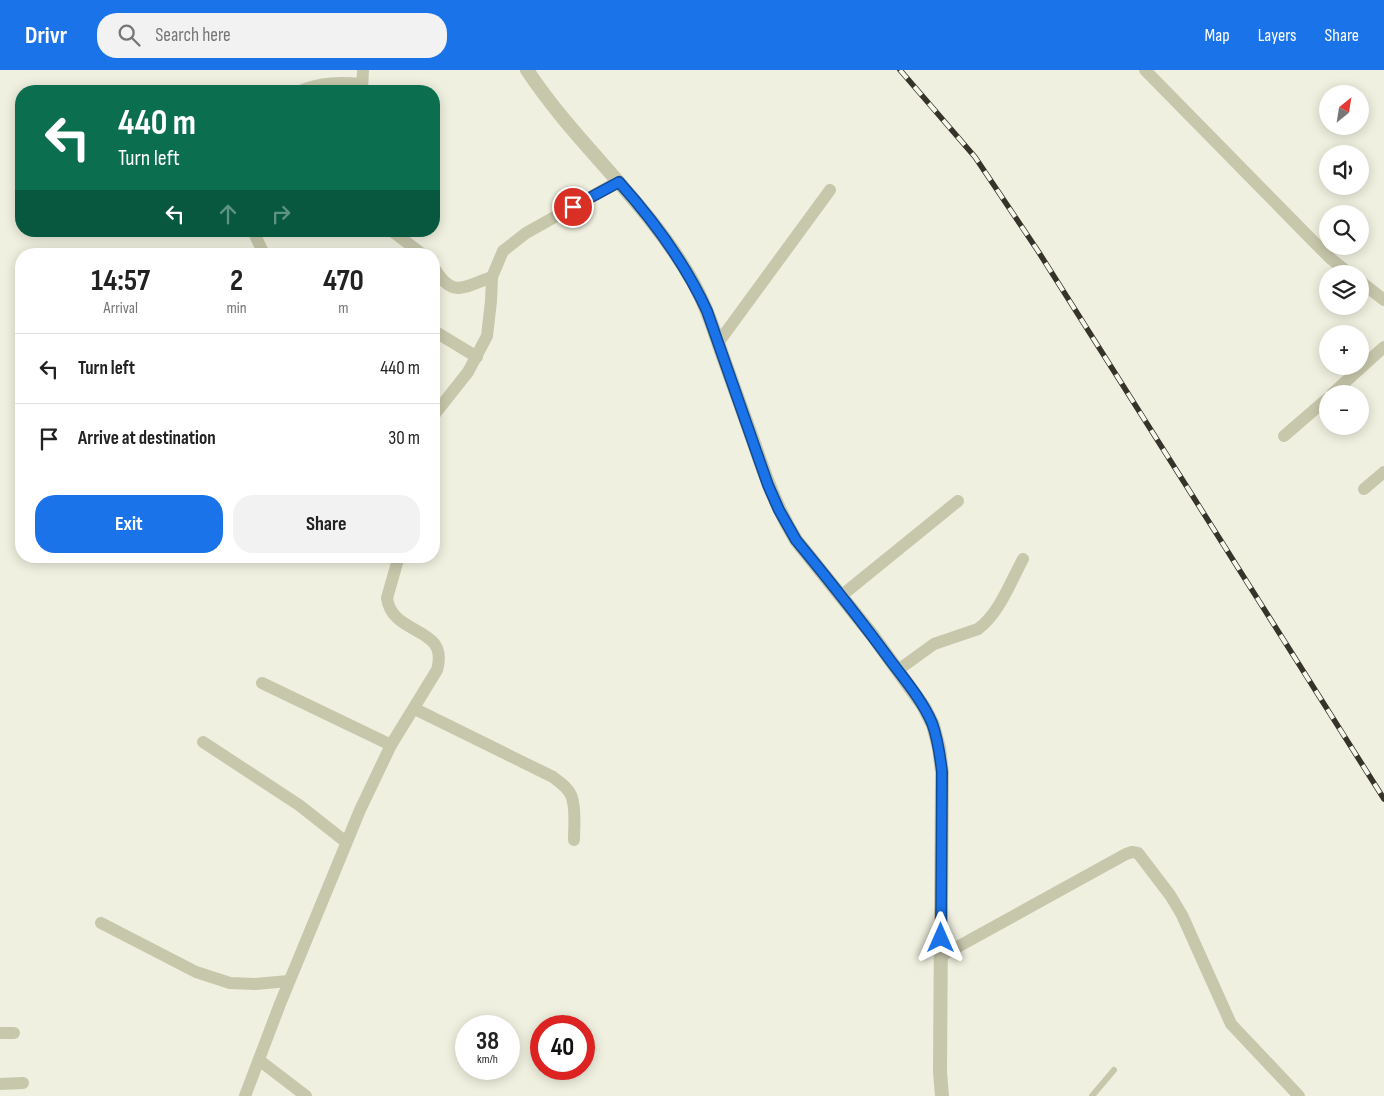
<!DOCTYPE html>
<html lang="en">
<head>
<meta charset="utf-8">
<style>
	:root { --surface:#fff; --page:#f2f2f2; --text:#222; --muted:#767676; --line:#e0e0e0; --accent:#1a73e8 }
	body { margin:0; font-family:"Sofia Sans Condensed",sans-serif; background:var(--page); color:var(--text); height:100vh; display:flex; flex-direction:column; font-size:19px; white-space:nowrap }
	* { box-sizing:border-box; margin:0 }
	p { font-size:16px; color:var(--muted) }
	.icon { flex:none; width:28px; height:28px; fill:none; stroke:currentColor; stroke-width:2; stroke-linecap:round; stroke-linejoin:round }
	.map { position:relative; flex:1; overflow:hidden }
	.sheet { position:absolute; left:15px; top:178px; width:425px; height:315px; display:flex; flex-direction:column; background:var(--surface); border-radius:20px; box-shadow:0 2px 12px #0003 }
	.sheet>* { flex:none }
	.banner { position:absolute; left:15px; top:15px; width:425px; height:152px; border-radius:20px; box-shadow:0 2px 12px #0003; background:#0b6e4f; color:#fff; overflow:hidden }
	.needle { width:32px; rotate:30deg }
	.fabs { position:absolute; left:1319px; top:15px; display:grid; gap:10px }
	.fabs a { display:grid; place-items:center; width:50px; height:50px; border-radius:50%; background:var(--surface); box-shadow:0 2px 12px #0003; font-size:25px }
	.speed { position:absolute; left:455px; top:945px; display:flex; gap:10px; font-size:25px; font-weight:700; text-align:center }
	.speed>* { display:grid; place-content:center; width:65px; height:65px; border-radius:50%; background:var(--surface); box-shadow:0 2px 12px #0003; line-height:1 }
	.speed small { font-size:12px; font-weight:400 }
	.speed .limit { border:8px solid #d22; background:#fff; color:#111 }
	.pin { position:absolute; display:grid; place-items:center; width:42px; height:42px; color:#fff; margin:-21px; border:2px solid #fff; border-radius:50%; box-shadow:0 1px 5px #0007 }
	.me { position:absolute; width:55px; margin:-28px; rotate:0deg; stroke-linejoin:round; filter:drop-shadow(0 0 4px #0008) }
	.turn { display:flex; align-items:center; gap:18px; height:105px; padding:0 20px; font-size:22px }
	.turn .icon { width:65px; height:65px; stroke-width:2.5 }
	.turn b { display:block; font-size:35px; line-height:42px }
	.lanes { display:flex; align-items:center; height:48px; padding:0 20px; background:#0003; justify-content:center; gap:25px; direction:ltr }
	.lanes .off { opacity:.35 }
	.eta { display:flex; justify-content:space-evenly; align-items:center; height:85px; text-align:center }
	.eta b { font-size:30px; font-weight:700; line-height:35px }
	.action { display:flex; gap:10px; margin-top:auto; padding:10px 20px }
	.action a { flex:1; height:58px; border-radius:20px; background:var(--accent); color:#fff; font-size:20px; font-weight:700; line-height:58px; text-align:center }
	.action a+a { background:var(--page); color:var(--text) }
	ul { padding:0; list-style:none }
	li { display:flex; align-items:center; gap:15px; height:70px; padding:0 20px; border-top:1px solid var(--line) }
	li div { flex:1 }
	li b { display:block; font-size:19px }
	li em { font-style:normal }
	header { display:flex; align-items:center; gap:30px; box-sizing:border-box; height:70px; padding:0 25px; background:var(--accent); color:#fff }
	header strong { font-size:24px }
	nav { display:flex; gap:28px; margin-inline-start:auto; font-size:18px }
	.search { width:350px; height:45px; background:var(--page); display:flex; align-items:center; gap:12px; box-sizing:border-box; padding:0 18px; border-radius:20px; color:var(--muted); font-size:19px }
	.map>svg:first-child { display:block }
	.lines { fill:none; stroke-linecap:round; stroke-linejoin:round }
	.service { stroke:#c7c7ac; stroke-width:6 }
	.minor { stroke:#c7c7ac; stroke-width:12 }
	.tertiary { stroke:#c7c7ac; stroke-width:14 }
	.rail-casing { stroke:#36342a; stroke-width:5.5 }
	.rail { stroke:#f7f8eb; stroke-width:4; stroke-dasharray:11; stroke-linecap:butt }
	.route-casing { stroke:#114b97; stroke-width:12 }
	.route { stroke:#1a73e8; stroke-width:9 }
</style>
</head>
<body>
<header>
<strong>Drivr</strong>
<div class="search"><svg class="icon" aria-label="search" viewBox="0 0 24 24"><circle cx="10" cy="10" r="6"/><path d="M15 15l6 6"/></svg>Search here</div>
<nav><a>Map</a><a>Layers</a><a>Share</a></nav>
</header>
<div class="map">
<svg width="1384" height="1026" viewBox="0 0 1384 1026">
	<rect width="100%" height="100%" fill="#eff0df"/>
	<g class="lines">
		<polyline class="service" points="1092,1026 1114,1000"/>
		<g class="minor">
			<polyline points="1145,0 1314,172 1330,188 1350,204"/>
			<path d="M300,21C321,12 340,12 362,14"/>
			<polyline points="362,21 363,0"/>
			<polyline points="253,161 264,184"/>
			<polyline points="392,161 422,184"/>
			<path d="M434,198C453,229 463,217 492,207"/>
			<polyline points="1360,211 1384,230"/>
			<polyline points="434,261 477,287"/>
			<polyline points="718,273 830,120"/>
			<polyline points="1332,324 1384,277"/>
			<polyline points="434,345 468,302 487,266 491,231 492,207 503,181 526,163 619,111"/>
			<polyline points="1284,366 1328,328"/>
			<polyline points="1364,419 1384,402"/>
			<polyline points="841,526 958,431"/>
			<path d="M898,600L934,574L978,559C999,544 1011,511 1023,489"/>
			<polyline points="262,613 391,675"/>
			<path d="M415,639L553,707C560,712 570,719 572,728C576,739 574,758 574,770"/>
			<polyline points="203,672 299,735 346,772"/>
			<polyline points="101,853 196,902 230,913 255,914 289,911"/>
			<polyline points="941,886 1126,784 1132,782 1138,783 1170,825 1182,845 1231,954 1299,1026"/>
			<polyline points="0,963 14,963"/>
			<polyline points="259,990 306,1026"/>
			<polyline points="0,1014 23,1013"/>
			<path d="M245,1026L280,934L360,740L391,675L437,600C450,555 392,567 387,528L399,486"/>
		</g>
		<path class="tertiary" d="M527,0C577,76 650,134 694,214C706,236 714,260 722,284C733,314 743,343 754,373C765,406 777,439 796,470L873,566L924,637L933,655L939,678L942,702L940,1002L942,1026"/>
		<defs>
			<polyline id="rail" points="900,0 975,87 1038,181 1384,729"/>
		</defs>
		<use href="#rail" class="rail-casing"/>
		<use href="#rail" class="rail"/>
	</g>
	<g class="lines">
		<defs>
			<path id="route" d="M573,137L619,112C654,151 685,193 707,241L768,415L779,440L796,470C828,509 860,549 890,590C905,610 922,630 932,653C938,669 940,685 942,702L941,868"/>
		</defs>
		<use href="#route" class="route-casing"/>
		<use href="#route" class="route"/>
	</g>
</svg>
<div class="fabs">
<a><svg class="needle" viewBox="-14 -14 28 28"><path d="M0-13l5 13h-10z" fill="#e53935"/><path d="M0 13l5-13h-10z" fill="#767676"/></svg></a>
<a><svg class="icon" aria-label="sound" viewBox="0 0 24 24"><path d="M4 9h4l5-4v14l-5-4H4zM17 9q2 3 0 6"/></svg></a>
<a><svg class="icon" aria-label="search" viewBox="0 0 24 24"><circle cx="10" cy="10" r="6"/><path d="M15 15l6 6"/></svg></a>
<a><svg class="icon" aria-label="layers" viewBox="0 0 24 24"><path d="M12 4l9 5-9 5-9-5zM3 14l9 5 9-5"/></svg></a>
<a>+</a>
<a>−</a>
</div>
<div class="speed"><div>38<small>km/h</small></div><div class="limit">40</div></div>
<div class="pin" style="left:573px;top:137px;background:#d93025"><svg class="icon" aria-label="arrive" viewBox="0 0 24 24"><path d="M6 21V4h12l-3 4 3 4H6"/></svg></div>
<svg class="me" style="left:941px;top:868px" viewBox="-20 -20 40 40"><path d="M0-17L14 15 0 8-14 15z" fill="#1a73e8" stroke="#fff" stroke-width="4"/></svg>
<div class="banner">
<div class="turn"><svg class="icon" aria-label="left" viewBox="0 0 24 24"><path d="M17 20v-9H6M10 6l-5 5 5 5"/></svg><div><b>440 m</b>Turn left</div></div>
<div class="lanes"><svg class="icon" aria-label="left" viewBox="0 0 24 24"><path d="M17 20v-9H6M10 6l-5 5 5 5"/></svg><svg class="icon off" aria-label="ahead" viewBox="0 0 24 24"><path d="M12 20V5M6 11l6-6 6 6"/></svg><svg class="icon off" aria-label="right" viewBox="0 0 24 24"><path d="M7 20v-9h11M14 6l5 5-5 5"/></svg></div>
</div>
<section class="sheet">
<div class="eta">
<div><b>14:57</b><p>Arrival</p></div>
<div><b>2</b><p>min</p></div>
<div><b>470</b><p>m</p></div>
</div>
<ul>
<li><svg class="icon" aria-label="left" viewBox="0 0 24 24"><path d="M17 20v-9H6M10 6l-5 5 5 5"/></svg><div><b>Turn left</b></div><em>440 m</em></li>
<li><svg class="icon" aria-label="arrive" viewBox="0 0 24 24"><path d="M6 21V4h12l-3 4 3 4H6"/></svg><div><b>Arrive at destination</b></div><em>30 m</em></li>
</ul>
<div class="action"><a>Exit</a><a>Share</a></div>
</section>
</div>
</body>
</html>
